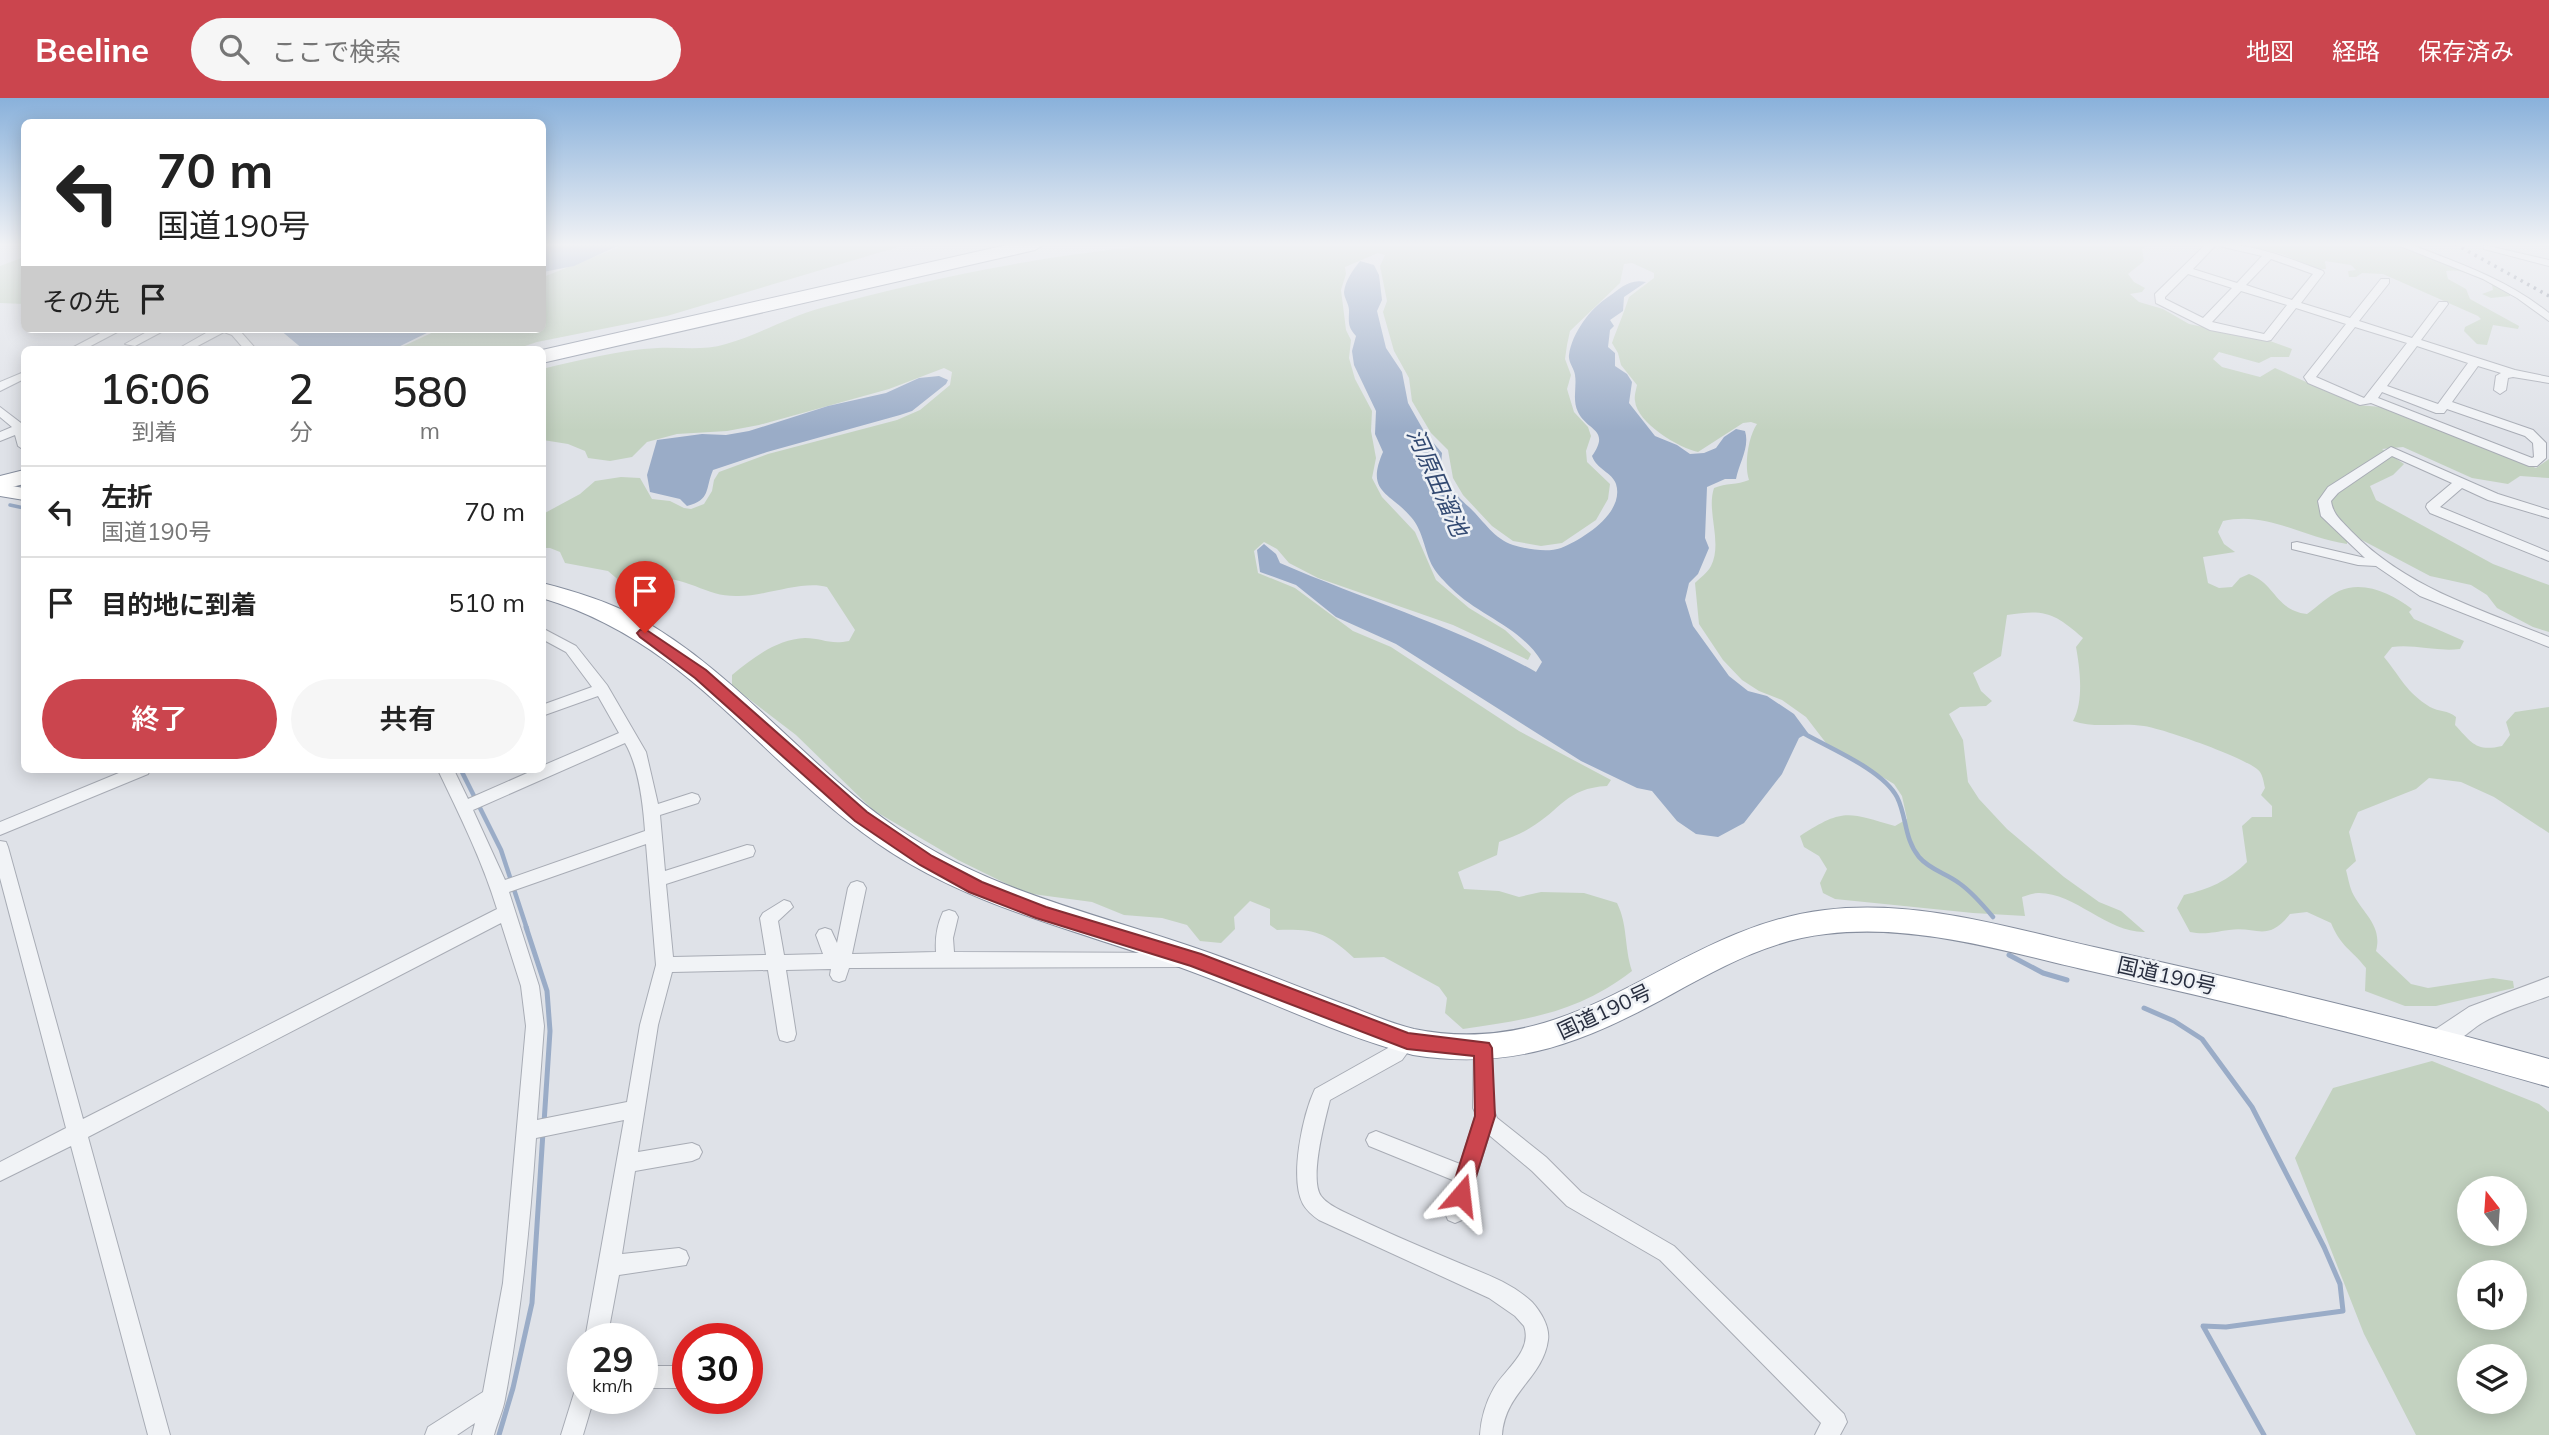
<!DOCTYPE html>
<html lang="ja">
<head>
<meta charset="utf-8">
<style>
	:root { --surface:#fff; --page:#f6f6f6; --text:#222; --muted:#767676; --line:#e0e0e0; --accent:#cb454e }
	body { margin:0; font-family:Mulish,"Noto Sans JP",sans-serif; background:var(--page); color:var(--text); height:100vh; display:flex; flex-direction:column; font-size:26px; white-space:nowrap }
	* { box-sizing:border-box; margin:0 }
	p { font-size:23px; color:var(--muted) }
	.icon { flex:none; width:38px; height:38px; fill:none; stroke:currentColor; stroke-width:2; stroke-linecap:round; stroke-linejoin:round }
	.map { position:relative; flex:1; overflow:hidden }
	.drawer { position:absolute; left:21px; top:248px; width:525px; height:427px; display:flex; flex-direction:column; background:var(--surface); border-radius:10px; box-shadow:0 4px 18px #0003 }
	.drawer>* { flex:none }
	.guide { position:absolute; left:21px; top:21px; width:525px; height:214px; border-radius:10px; box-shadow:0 4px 18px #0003; background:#fff; color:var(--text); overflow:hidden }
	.needle { width:46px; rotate:343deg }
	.buttons { position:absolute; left:2457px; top:1078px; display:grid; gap:14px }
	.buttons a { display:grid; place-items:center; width:70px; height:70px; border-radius:50%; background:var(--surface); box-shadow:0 4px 18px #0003; font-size:35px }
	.speed { position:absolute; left:567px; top:1225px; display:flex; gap:14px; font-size:35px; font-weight:700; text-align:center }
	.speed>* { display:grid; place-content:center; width:91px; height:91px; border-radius:50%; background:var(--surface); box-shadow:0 4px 18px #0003; line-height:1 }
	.speed small { font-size:18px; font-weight:400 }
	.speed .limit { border:10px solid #d22; background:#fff; color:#111 }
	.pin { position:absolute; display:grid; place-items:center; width:60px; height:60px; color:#fff; margin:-72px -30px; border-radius:50% 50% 50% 0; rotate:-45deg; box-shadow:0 0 7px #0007 }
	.pin .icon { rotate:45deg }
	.me { position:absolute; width:77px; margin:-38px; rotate:17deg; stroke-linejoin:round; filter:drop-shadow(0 0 5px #0008) }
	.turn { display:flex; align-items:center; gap:24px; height:147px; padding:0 21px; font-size:32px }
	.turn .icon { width:91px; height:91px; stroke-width:2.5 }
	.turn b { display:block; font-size:49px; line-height:60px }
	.then { display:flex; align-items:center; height:66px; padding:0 21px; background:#0003; gap:14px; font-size:26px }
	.eta { display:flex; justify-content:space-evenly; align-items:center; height:119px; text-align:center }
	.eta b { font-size:42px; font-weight:600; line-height:49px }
	.cta { display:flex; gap:14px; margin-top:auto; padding:14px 21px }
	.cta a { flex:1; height:80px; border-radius:42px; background:var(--accent); color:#fff; font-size:28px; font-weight:600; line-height:80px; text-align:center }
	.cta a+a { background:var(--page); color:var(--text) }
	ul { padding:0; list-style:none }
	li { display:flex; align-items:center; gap:21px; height:91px; padding:0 21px; border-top:2px solid var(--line) }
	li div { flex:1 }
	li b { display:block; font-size:26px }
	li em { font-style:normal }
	header { display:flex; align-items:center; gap:42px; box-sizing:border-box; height:98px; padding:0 35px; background:var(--accent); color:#fff }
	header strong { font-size:33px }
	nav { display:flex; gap:38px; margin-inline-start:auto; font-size:24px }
	.search { width:490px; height:63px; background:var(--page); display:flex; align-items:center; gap:18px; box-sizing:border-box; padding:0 24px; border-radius:38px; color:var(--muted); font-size:26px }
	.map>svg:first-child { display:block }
	.green { fill:#c3d2c0; fill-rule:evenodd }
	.water { fill:#9aacc7 }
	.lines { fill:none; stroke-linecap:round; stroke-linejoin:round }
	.stream-far2 { stroke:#9aacc7; stroke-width:3.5 }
	.stream-far1 { stroke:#9aacc7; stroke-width:4.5 }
	.stream { stroke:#9aacc7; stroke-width:5 }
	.minor-casing { stroke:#a8acb5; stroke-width:2 }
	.tertiary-casing { stroke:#a8acb5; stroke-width:2 }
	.trunk-casing { stroke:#868e9e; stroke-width:2 }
	.motorway-casing { stroke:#868e9e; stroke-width:2 }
	.minor { fill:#f1f3f6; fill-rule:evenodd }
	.tertiary { fill:#f1f3f6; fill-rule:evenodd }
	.trunk { fill:#fff; fill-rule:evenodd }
	.motorway { fill:#fff; fill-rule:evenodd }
	.rail { stroke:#788091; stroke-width:3.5; stroke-dasharray:2.5 5; stroke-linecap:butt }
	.route { fill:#cb454e; stroke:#842d33; stroke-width:2 }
	.labels { text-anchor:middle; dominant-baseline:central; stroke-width:5; stroke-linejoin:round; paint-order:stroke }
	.street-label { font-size:21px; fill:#282e3f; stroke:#eef1f5 }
	.water-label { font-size:23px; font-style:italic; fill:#334a72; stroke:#eef1f5 }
</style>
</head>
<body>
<header>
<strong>Beeline</strong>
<div class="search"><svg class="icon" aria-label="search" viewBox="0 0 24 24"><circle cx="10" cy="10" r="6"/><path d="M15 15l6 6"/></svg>ここで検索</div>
<nav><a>地図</a><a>経路</a><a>保存済み</a></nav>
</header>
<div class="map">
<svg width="2549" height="1337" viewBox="0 0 2549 1337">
	<rect width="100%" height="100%" fill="#dfe2e8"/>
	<g class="green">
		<polygon points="627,146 908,146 667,218 537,244 513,252 395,252 440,231 542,231 543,179"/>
		<path d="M1166,146H2152L2142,151L2144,163L2128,176L2134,184L2145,190L2142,194L2130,196L2139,204L2163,211L2189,226L2270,243L2292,251L2289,259H2271L2259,265L2219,254L2213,261L2222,269L2260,279L2275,270L2358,307L2381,309L2536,370L2549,361V380L2520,378L2508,386L2472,380L2403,349L2382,351L2404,366L2393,377L2370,388L2376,402L2493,466L2549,487V534L2533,529L2497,510L2487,497L2471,487L2430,478L2358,440L2347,442V446C2304,440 2268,413 2223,423L2218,434L2224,446L2235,454L2203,459L2208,485L2219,490L2232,489L2240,480L2249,476C2276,486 2275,512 2307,516C2317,509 2328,498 2339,493C2364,482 2392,496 2412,511L2409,514L2414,521L2464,543L2460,551C2437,554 2415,546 2392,549L2384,559C2402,581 2405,593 2430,609C2439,614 2448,612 2456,619L2455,627C2472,645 2476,654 2502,648L2510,637L2506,624L2515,614L2549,609V735L2494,699L2461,684L2429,680L2416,691L2358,714L2349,734L2356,763L2346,772C2348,779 2349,787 2352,794C2362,815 2383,827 2376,853L2411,886L2428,890L2493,880L2513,883L2514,890L2436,908H2405L2365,893L2366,870C2351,851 2341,849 2331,825L2307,814L2290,816C2267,845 2257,828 2229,832C2214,834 2205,837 2190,834L2177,810L2184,797C2209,791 2228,783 2247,764L2242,728L2252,719H2272V708L2261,697L2265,690C2264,686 2263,678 2260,674C2253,662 2161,630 2144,628C2120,624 2095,631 2073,623C2084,603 2080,571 2076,549L2083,540C2054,515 2046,511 2007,517L2001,558L1973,575L1981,593L1992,603L1986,608L1960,609L1949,616L1963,642L1968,684L1979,701L2007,731L2064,779L2099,804L2121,813L2145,834C2108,835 2074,794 2038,795C2033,795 2026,798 2022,799L2025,818L1973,815L1835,801L1823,795L1820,785L1827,771L1819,758L1804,749L1800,738C1843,710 1847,714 1895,728L1907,721L1902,698L1894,686L1826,645L1806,619L1782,602L1759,593L1742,582L1723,562L1699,526L1695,485C1700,480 1708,474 1711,468C1723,444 1706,414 1714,390C1726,385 1737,387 1749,382C1744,368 1748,339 1757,326L1751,324L1743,325L1698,354C1679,350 1637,325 1635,303C1634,298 1636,292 1637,287L1621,267L1618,255L1612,245C1618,228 1624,215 1629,199L1654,180V175L1632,165L1624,166L1620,185L1570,233L1567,247L1565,261L1571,277L1567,291L1574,314L1588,329L1591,338L1586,353L1587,364L1610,386L1608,401L1596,422L1562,445L1541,448L1513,443L1492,428L1463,397L1453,380L1448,352L1431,335L1412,303L1409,280L1394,253L1383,214L1387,203L1380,168L1385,157L1378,155L1345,169L1346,176L1341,192L1346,232L1351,242L1349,260L1355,281L1372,313L1371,333L1376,360L1372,380L1382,399L1415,434L1436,482L1469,510L1505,532L1531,556L1528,562L1453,527L1318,480L1289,465L1277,451L1264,444L1254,453L1258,475L1295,490L1353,533L1391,549L1519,633L1611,682L1607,688C1566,690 1561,712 1530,730C1521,736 1509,740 1499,744L1497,757L1458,774L1464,791L1499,793L1519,799L1541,794L1584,795L1617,805C1628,827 1624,849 1632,873C1577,915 1530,921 1463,931L1445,915L1447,900L1439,889L1384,859L1354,860C1326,834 1315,831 1277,832L1270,827V811L1250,803L1234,819L1235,831L1221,845L1200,843L1187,827L1162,820L1124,817L1092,804L1025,795L958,762L873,712L796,637L732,588V577C753,560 777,541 805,540C822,540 829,547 849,543L855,532L827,489C802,482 764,499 736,498C720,498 710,494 695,488C670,478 646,477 622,485L608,473L565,465L560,454L550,450H543V416L580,396L595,383L621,379L640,380L652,401L670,403L684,410L691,411L704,406L712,393L714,382L719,374L768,356L897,322L920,312L950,287L952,274L944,270L889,291L759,327L727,333L677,336L647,344L632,359L610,363L588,360L585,353L568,346L543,342L542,271C580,262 619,252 658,250C681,249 703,253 726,246C758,237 788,219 821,210C934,179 1049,156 1166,146Z"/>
		<path d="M2236,146H2396L2474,175L2510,194V198L2491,200L2482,196L2493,192L2492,187C2478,179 2462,170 2446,173L2448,181L2466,191L2470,201L2519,228L2518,231L2493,227L2487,247L2477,246L2464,233L2465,229L2481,221L2478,218L2383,176L2362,175L2356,179H2349L2348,173L2356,172L2351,167L2325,163L2326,171H2317L2282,156Z"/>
		<polygon points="24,159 24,206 0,205 0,168"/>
		<path d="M2432,963L2539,1006L2549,1014V1337H2416L2364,1236L2295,1060L2333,990ZM2515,1090V1136H2469V1090ZM2515,1174V1220H2469V1174ZM2515,1258V1304H2469V1258Z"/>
	</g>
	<g class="water">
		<polygon points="543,146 622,146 574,168 543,174"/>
		<path d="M1360,163L1374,167L1379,177L1382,202L1377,213L1386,250L1402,274L1408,305L1425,335L1442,355C1439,378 1452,394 1469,409C1483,422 1494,441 1513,447C1527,451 1547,455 1561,450C1583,441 1625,415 1616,386C1612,374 1597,372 1592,358C1611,331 1587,333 1578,314C1572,302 1577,289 1575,277C1574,270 1568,264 1569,257C1572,235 1590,211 1608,199C1620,191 1629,180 1646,184L1624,199L1623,213L1610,222L1614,228L1610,232L1608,249L1615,255V268L1627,276L1632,284L1629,305L1655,338L1677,347L1690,356L1704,355L1716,350L1724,339L1736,331L1745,333C1750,349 1739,365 1736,381H1725L1707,389L1705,440L1709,450L1698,476L1689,485L1685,502L1693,528L1729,578L1748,593L1767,598L1794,616L1808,635L1799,640L1782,676L1744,725L1718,739L1696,736L1677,723L1652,693L1637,690L1581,663L1396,546L1336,519L1296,487L1260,474L1257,452L1264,446L1276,456L1280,465C1365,502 1455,528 1536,574L1542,564C1520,528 1479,518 1451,490C1445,484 1437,476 1433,469C1424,453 1424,434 1411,419C1390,394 1365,395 1383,354L1375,336L1376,313L1354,267L1352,253L1356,238C1347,228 1349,224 1349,212C1349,206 1344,200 1344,194C1345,183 1353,172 1360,163Z"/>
		<polygon points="279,231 435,231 392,252 304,252"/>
		<path d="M939,278L948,282L946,286L912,313L900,317L767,354L713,372C705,391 711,402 687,408L680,401L650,394L647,377L657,342L702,336L726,337L749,333L828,308L886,295L919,280Z"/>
	</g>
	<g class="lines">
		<polyline class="stream-far2" points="10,407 24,410"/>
		<g class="stream-far1">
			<path d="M1805,636C1831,651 1883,672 1897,699C1907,719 1904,741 1919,759C1930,772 1946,775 1959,785C1972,794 1983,807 1993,819"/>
			<polyline points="461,672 501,752 527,831"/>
		</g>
		<g class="stream">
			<polyline points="526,829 547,893 550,933 544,1025"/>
			<polyline points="2009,857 2043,875 2067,882"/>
			<polyline points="2144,910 2174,923 2202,941 2252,1009 2324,1149 2340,1186 2343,1213 2226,1229 2203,1228 2264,1337"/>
			<polyline points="499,1337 513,1290 532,1205 543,1034"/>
		</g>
		<defs>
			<g id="minor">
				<path d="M2206,146H2217L2193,171L2237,185L2262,158L2219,148L2218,146C2255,146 2288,160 2323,173L2324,175L2301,205L2350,220L2381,181H2389V185L2359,223L2412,240L2439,204H2447L2448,206L2421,242L2515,272L2549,279V285L2513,279L2508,280L2506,292L2500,296L2494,292L2496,278L2501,275L2478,268L2452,304L2533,332L2546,345V360L2537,368H2529L2371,305L2360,307L2308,285L2304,279L2346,226L2296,210L2271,242L2267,243L2210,232L2156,205L2155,196ZM2271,161L2313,176L2292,202L2246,187ZM2188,176L2232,190L2203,220L2165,201V199ZM2241,193L2287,207L2264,236L2212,224ZM2355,229L2407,245L2364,300L2316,279ZM2417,248L2468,265L2438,306L2387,288ZM2382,294L2436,315H2444L2447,311L2525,338L2533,345L2534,359L2532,360L2378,300Z"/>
				<path d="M2395,146H2409C2459,165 2506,181 2549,215V223L2517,200L2483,181Z"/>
				<polygon points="2484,147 2549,162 2549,168 2484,151"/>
				<polygon points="108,231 123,231 83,252 68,252"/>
				<polygon points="152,231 167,231 135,248 125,246"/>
				<polygon points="213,231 240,233 257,252 245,252 232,237 224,234 190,252 176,252"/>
				<polygon points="24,274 24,281 0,293 0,284"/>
				<polygon points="0,309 21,325 24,324 24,352 18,348 15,337 0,343 0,334 12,329 0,319"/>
				<path d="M2391,349L2498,396L2549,412V420L2488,402L2462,390L2440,409L2549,454V463L2430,415L2426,409L2427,406L2452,385L2392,358L2338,395L2331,403C2333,417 2342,423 2351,433C2405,489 2479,511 2549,539V549L2420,498L2376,468L2358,467L2292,451V445L2297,444L2365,460L2321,418L2318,403L2328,389Z"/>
				<path d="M542,530L576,548L607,587L646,654L658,706L692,695L698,697L700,701L698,705L660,717L665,773L747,747L753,748L755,753L753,758L666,786L673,859L766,857L760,820L763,815L784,802L790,804L793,809L778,823L784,857L823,856L816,837L819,832L825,830L831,832L837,845L848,790L851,785L857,783L863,785L866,790L852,856L936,854C935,840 937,827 943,814L949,812L955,814L958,819L953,840L954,854L1184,855L1190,857L1193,862L1190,867L1184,869L849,870L845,882L839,884L833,882L830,877L831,871L786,872L796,936L794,942L787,944L780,942L778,936L768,872L672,874L658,927L638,1054L692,1045L699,1048L702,1054L699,1060L692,1063L635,1073L622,1156L679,1150L686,1153L689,1160L686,1167L619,1177L607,1241H585L624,1022L536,1040C530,1128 521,1216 505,1301C503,1313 497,1325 494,1337H472L475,1325L457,1337H425L428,1329L483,1294L503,1185L526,928L521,888L501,825L88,1039L170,1337H148L71,1048L0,1083V1064L66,1030L0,780V743L6,744L8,749L83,1021L497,811C482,762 460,718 438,672H454L468,701L534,672H542V668L619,635L598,598L542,618V607L592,589L566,554L542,541ZM625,645C639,669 643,705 645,733L505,782L473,712ZM646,746L656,867L640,927L627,1004L537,1022L544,928L539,888L509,794Z"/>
				<polygon points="126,672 150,672 148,676 0,737 0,724"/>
				<path d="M1407,935L1414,937L1416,943L1402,962L1330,1002C1325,1022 1309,1081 1321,1098C1326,1105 1336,1110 1344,1114C1379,1131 1416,1147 1452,1162C1479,1174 1510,1183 1532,1204C1541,1214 1550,1229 1548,1242C1543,1280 1505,1294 1502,1337H1480C1481,1320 1486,1304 1494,1290C1505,1271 1533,1253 1524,1228L1515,1218L1489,1200L1319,1122C1312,1117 1307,1113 1303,1106C1289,1080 1303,1016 1315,991L1388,950L1400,937Z"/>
				<polygon points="1483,942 1490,944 1492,950 1493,1010 1497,1020 1546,1059 1581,1094 1674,1148 1844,1316 1847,1324 1840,1337 1815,1337 1821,1325 1660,1162 1567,1108 1532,1073 1489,1037 1465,1115 1462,1122 1455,1125 1448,1122 1445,1115 1455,1083 1369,1048 1366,1042 1369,1036 1376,1033 1460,1066 1476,1016 1473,1010 1474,950 1476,944"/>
				<rect x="642" y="1268" width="46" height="22"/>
				<polygon points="583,1289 583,1300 594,1300 583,1337 561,1337 575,1292"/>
			</g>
			<path id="tertiary" d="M2549,879V898C2527,906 2502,913 2482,925C2467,934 2448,956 2430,949L2427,942L2430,935L2469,909Z"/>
			<g id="trunk">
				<polygon points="0,386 24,390 24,402 0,398"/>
				<path d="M542,485C574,493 606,503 635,518C735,572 804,667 897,730C991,795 1104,817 1210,855C1258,872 1305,892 1352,909C1372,917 1393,926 1414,931C1582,965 1672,830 1825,812C1916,801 2006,829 2094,849C2247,883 2398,919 2549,961V989C2399,945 2247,908 2095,874C2006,854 1917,825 1826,836C1770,842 1721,869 1672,896C1585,944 1514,973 1413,957C1337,937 1264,900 1190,873C1084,833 971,811 877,745C758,662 690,544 542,500Z"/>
			</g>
			<g id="motorway">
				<polygon points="1011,146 1045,146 1035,152 542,265 542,252"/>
				<polygon points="24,372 24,386 0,392 0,378"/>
			</g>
		</defs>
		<use href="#minor" class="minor-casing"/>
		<use href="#tertiary" class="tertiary-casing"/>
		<use href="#trunk" class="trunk-casing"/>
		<use href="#motorway" class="motorway-casing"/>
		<use href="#minor" class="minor"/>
		<use href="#tertiary" class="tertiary"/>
		<use href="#trunk" class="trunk"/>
		<use href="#motorway" class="motorway"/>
		<polyline class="rail" points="2455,146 2549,198"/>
	</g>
	<linearGradient id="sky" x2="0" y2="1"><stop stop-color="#89b1db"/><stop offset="0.44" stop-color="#f1f2f5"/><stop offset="1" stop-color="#f1f2f5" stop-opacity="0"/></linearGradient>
	<rect width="2549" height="333" fill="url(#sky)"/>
	<polygon class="route" points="645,531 706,572 867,714 932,758 982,784 1046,809 1201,856 1408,935 1489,945 1492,950 1495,1018 1468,1104 1461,1106 1453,1104 1450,1097 1475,1018 1474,958 1407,951 1191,868 1036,820 969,794 920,767 855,723 695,580 640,539 637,535 640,532"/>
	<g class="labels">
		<g class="street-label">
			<text transform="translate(2167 877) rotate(13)">国道190号</text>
			<text transform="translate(1604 913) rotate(-25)">国道190号</text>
		</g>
		<g class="water-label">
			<text transform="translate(1438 384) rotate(66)">河原田溜池</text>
		</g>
	</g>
</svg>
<div class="buttons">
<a><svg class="needle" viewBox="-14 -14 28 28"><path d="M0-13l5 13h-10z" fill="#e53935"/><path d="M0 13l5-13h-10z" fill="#767676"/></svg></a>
<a><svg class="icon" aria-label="sound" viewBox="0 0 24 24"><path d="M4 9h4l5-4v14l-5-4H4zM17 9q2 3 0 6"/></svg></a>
<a><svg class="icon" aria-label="layers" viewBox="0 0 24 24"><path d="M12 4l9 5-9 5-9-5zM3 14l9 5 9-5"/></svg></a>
</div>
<div class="speed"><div>29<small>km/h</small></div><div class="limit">30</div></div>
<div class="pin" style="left:645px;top:535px;background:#d93025"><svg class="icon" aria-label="arrive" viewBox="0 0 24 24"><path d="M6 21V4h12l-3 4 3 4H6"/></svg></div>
<svg class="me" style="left:1461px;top:1097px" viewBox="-20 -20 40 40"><path d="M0-17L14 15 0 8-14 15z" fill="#cb454e" stroke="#fff" stroke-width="4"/></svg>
<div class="guide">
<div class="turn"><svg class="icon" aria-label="left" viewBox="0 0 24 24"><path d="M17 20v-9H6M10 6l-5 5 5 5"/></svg><div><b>70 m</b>国道190号</div></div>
<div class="then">その先<svg class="icon" aria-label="arrive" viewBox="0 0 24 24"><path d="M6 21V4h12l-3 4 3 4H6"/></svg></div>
</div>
<section class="drawer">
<div class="eta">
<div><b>16:06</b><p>到着</p></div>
<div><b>2</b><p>分</p></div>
<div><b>580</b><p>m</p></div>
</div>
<ul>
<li><svg class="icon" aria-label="left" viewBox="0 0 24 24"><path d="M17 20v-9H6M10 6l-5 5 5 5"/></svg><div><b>左折</b><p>国道190号</p></div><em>70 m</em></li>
<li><svg class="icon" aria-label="arrive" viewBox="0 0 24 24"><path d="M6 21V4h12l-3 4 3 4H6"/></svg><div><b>目的地に到着</b></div><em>510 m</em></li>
</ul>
<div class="cta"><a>終了</a><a>共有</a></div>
</section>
</div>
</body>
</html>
